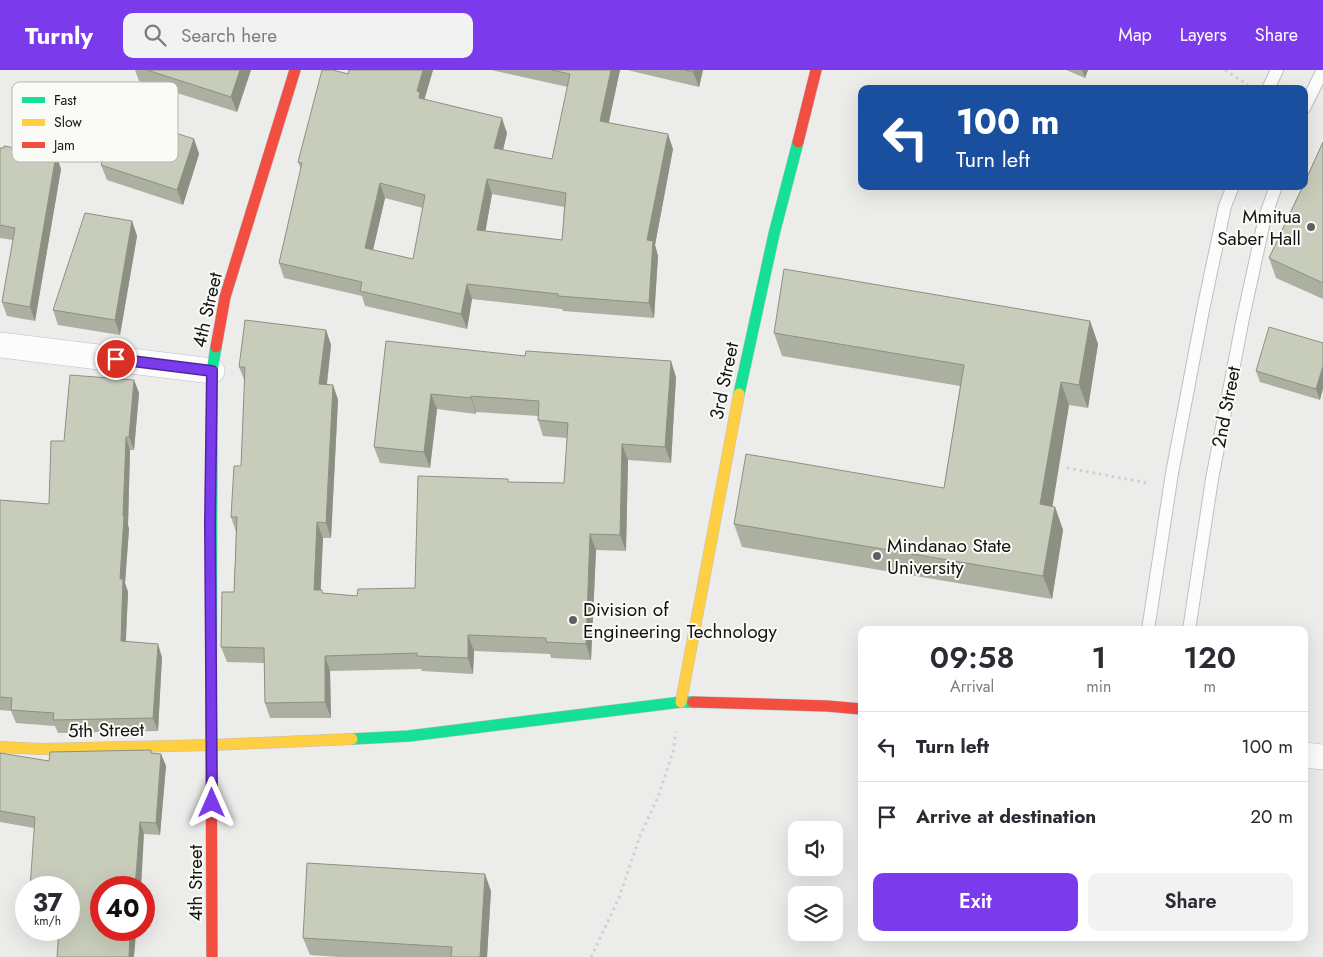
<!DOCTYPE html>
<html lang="en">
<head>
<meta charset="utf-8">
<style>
	:root { --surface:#fff; --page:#f2f2f3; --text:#2b2b33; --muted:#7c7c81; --line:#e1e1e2; --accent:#7c3aed }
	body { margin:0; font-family:Jost,sans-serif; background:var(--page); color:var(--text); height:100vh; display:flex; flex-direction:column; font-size:19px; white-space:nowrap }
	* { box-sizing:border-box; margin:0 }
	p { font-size:16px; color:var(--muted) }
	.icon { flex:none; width:28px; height:28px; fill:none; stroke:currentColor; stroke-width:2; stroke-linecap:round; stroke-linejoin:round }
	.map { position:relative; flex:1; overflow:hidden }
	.sheet { position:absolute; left:858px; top:556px; width:450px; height:315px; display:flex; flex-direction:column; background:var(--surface); border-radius:10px; box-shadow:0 5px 20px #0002 }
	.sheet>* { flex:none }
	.guide { position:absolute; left:858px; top:15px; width:450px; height:105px; border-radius:10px; box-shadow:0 5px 20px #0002; background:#1a4fa0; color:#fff; overflow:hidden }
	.buttons { position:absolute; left:788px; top:751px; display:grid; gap:10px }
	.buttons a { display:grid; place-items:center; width:55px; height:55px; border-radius:10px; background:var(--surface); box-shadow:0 5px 20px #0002; font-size:25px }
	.speed { position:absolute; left:15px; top:806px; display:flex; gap:10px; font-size:25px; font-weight:700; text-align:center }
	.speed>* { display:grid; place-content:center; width:65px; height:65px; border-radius:50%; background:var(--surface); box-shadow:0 5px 20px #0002; line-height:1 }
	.speed small { font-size:12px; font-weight:400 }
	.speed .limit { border:8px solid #d22; background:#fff; color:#111 }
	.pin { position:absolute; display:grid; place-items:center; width:42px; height:42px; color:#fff; margin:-21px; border:2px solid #fff; border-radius:50%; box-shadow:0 1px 5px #0007 }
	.me { position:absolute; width:55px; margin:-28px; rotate:0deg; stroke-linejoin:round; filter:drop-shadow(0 0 4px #0008) }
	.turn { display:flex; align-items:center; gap:18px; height:105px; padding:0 15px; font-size:22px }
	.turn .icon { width:65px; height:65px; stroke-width:2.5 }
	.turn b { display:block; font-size:35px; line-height:42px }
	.eta { display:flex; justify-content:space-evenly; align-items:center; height:85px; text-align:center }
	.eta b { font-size:30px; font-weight:600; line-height:35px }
	.button { display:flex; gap:10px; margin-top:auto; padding:10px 15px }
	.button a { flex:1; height:58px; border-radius:10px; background:var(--accent); color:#fff; font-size:20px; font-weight:600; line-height:58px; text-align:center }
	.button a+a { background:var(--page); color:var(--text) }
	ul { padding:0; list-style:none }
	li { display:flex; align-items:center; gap:15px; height:70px; padding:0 15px; border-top:1px solid var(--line) }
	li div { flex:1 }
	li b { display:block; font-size:19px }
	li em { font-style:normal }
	header { display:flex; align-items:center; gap:30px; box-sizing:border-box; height:70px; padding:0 25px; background:var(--accent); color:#fff }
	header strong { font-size:24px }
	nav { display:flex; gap:28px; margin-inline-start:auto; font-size:18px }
	.search { width:350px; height:45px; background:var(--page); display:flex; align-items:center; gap:12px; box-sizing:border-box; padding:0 18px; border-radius:10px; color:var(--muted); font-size:19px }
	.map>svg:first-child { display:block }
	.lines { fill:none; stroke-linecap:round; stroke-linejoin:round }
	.lane-casing { stroke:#bfbfbe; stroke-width:14 }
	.street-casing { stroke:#bfbfbe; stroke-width:26 }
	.fast-casing { stroke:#bfbfbe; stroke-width:12 }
	.slow-casing { stroke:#bfbfbe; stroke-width:12 }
	.jam-casing { stroke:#bfbfbe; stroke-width:12 }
	.path { stroke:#d0d0cf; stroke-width:3; stroke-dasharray:2.5 4; stroke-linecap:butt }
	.lane { stroke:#fcfcfc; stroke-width:12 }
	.street { stroke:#fcfcfc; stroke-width:25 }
	.fast { stroke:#16e098; stroke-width:11 }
	.slow { stroke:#ffcf43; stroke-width:11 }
	.jam { stroke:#f24e42; stroke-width:11 }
	.wall { fill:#acb0a1; fill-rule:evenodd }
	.shaded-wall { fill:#8c9083 }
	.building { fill:#c8cdbb; stroke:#8c9083; fill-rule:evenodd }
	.route-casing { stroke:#51269a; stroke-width:12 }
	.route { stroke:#7c3aed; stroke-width:9 }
	.poi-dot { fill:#5f605e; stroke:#fafbf7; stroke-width:2 }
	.labels { text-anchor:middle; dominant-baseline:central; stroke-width:4; stroke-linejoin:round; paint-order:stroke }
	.poi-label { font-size:19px; fill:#131412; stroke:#fafbf7; text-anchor:start }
	.street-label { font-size:19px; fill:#131412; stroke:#fafbf7 }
	.key { fill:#fafbf7; stroke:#b5b6b2; stroke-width:1 }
	.key-label { font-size:14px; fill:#131412 }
</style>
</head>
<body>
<header>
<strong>Turnly</strong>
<div class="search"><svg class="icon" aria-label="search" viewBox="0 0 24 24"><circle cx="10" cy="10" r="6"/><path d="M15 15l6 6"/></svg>Search here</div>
<nav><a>Map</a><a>Layers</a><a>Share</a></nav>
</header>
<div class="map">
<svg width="1323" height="887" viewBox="0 0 1323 887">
	<rect width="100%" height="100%" fill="#ecedeb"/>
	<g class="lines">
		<defs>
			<g id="lane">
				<polyline points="1268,19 1277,0"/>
				<polyline points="1304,38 1323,0"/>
				<polyline points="1148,560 1172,403 1203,240 1225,136 1233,116"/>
				<polyline points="1189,560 1212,409 1243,248 1265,147 1276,116"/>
			</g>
			<g id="street">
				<polyline points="0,275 212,301"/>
				<polyline points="1304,685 1323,687"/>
			</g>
			<g id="fast">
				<polyline points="739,324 774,164 798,72"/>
				<polyline points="211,642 212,301 216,277"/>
				<polyline points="352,669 409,666 681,632 693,632"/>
			</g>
			<g id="slow">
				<polyline points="681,632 739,324"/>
				<polyline points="0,677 41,679 212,675 352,669"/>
			</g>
			<g id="jam">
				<polyline points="798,72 816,0"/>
				<polyline points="216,277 225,227 295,0"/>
				<polyline points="693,632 827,636 861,639"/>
				<polyline points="211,642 212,887"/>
			</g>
		</defs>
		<use href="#lane" class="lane-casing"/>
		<use href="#street" class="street-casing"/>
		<use href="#fast" class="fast-casing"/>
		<use href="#slow" class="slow-casing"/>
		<use href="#jam" class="jam-casing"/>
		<g class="path">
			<polyline points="1225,0 1248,15"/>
			<polyline points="1067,398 1148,413"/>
			<polyline points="591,887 619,828 640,766 658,727 673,682 676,662"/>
		</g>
		<use href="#lane" class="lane"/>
		<use href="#street" class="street"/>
		<use href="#fast" class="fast"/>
		<use href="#slow" class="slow"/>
		<use href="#jam" class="jam"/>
	</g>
	<g class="wall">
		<polygon points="135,0 251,0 237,42 139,11"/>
		<path d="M349,0H433L424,29L507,63L503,80L552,89L568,17L491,0H620L608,53L673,79L655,175L658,186L654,248L563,241L562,239L472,229L467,259L365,236L362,226L284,208L279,193L301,99L298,92L348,4ZM492,124L564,137L562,170L485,161ZM385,128L423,138L413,189L373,180Z"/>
		<polygon points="627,0 703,0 699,17"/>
		<polygon points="1066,0 1088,0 1085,8"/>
		<polygon points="194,69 199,84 183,135 107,110 101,95"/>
		<polygon points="1323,72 1323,229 1276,208 1269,188"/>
		<polygon points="0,78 56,85 61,99 35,251 7,246 2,232 13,170 0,168"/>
		<polygon points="132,151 137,166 120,265 58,255 53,240"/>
		<polygon points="1090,251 1098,274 1088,338 1069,335 1052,436 1055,437 1063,460 1052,529 742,477 734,454 944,418 960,316 782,286 774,263"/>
		<polygon points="326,260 331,275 327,314 333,315 338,330 331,468 323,468 320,520 323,523 357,526 415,518 509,412 564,413 567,368 543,366 538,350 538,346 476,342 476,344 437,339 430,398 380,393 374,377 386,271 676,307 671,393 628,390 626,481 596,480 591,590 551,588 550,584 474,581 473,604 422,601 421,599 330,601 331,648 270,648 265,633 264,593 227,592 221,577 234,522 236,462 231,447 241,396 245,312 239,297"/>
		<polygon points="1323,273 1320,330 1260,312 1256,301"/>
		<polygon points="134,310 139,323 134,380 130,380 128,455 129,459 125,513 128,522 126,572 162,587 158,661 58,663 55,656 16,653 11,641 0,640 0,430 49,434 64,371"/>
		<polygon points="0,683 49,691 153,684 161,684 166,696 160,765 144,764 101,860 138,860 137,864 69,860 34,758 0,752"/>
		<polygon points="491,821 487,887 339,887 310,885 303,868"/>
	</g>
	<g class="shaded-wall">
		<polygon points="240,0 251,0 237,42 231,27"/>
		<polygon points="423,0 433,0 424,31 424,43 417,21"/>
		<polygon points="611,0 620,0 606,66 600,51"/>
		<polygon points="694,0 703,0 699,17 693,2"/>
		<polygon points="1082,0 1088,0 1085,8"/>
		<polygon points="502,48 507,63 500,93 494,78"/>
		<polygon points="668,64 673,79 655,175 658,186 654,248 649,233 647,170"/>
		<polygon points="194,69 199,84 183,135 177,120"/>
		<polygon points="56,85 61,99 35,251 30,237"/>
		<polygon points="487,109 492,124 483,175 477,160"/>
		<polygon points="380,113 385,128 370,193 365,178"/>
		<polygon points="132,151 137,166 120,265 115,250"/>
		<polygon points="467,214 472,229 467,259 461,244"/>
		<polygon points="1090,251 1098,274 1088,338 1079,315"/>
		<polygon points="326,260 331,275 325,330 319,314"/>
		<polygon points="671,291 676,307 671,393 665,377"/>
		<polygon points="1323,296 1323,319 1320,330 1316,319"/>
		<polygon points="134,310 139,323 134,380 129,367"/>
		<polygon points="1061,312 1069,335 1049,458 1040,434"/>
		<polygon points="333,315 338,330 331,468 326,453"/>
		<polygon points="431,324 437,339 430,398 424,382"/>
		<polygon points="471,326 476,342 476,344 471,328"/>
		<polygon points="126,367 130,380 128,455 129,459 125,513 128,522 125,584 121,571 120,509"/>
		<polygon points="622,374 628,390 626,481 620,465"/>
		<polygon points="1055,437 1063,460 1052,529 1043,506"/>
		<polygon points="317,452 323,468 320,536 314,520"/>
		<polygon points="590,464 596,480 591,590 586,574"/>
		<polygon points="468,565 474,581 473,604 468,588"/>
		<polygon points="158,574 162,587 158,661 153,648"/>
		<polygon points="325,586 330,601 331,648 325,632"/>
		<polygon points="161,684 166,696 160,765 156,753"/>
		<polygon points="140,752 144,764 141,818 135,818"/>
		<polygon points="485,804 491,821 487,887 480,887"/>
		<polygon points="130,860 134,860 136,863 134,887 129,887"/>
	</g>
	<g class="building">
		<polygon points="147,0 240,0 231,27"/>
		<path d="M322,0H333L348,4L349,0H423L417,21L420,22L419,28L502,48L494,78L552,89L570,4L551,0H611L600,51L668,64L647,170L653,171L649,233L558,226V224L467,214L461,244L360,221L362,212L279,193L302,93L298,92ZM487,109L566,123L562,170L477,160ZM380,113L425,125L413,189L365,178Z"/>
		<polygon points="685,0 694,0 693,2"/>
		<polygon points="118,44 194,69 177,120 101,95"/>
		<polygon points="1323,72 1323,213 1269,188 1303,116 1304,116 1304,114"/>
		<polygon points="4,76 56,85 30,237 2,232 15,158 0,155 0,78 4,78"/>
		<polygon points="85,143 132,151 115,250 53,240"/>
		<polygon points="784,199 1090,251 1079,315 1061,312 1040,434 1055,437 1043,506 734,454 746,384 944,418 964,295 774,263"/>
		<polygon points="245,250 326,260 319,314 333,315 326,453 317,452 314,520 322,520 322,523 357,526 358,519 415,518 418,406 508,409 508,412 564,413 568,353 538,350 539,331 471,326 471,328 431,324 424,382 374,377 386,271 525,286 526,281 671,291 665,377 622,374 620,465 590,464 586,574 546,572 546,568 468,565 468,588 417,586 417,583 325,586 325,632 265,633 264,578 221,577 222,522 234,522 237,447 231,447 234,396 241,396 245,297 239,297"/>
		<polygon points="1269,257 1323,273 1323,296 1316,319 1256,301"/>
		<polygon points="70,305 134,310 129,367 126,367 123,446 124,446 120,509 123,509 121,571 158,574 153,648 53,650 54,643 11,640 12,628 0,627 0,430 49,434 51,371 64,371"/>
		<polygon points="151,680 151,683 161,684 156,753 140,752 135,818 101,818 101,860 130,860 129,887 57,887 59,860 69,860 69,818 30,818 35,747 0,741 0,683 49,691 50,682"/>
		<polygon points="307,793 485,804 480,887 451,887 452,877 303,868"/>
	</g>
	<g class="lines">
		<defs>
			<polyline id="route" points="116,289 212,301 210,454 212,733"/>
		</defs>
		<use href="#route" class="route-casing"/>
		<use href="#route" class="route"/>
	</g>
	<g class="poi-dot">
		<circle cx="1311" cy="157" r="5"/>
		<circle cx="877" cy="486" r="5"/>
		<circle cx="573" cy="550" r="5"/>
	</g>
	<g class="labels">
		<g class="poi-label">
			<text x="1301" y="146" text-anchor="end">Mmitua<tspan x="1301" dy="22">Saber Hall</tspan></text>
			<text x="887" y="475">Mindanao State<tspan x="887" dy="22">University</tspan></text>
			<text x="583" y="539">Division of<tspan x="583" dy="22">Engineering Technology</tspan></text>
		</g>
		<g class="street-label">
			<text transform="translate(207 240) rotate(-77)">4th Street</text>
			<text transform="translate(724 311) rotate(-78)">3rd Street</text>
			<text transform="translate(1226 337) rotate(-79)">2nd Street</text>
			<text transform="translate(106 660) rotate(-1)">5th Street</text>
			<text transform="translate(195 813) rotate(-90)">4th Street</text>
		</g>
	</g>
	<rect x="12" y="12" width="166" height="80" rx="8" class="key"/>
	<rect x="22" y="27" width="23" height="6" fill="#16e098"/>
	<rect x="22" y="49" width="23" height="7" fill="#ffcf43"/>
	<rect x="22" y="72" width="23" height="6" fill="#f24e42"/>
	<g class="key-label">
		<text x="54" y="35">Fast</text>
		<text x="54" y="57">Slow</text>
		<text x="54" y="80">Jam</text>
	</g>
</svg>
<div class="buttons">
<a><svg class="icon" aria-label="sound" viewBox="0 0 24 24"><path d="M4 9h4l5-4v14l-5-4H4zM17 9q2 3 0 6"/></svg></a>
<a><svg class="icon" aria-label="layers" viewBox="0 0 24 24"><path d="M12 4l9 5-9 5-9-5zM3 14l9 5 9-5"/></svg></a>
</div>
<div class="speed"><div>37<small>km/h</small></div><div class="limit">40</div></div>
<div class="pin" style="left:116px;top:289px;background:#d93025"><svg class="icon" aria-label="arrive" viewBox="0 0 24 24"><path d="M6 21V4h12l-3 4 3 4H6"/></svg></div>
<svg class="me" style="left:212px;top:733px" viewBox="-20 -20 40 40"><path d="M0-17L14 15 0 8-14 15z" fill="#7c3aed" stroke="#fff" stroke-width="4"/></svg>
<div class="guide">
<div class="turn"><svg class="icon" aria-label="left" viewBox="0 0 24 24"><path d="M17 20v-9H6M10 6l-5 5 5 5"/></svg><div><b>100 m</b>Turn left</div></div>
</div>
<section class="sheet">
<div class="eta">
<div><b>09:58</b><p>Arrival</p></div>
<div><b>1</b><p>min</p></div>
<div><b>120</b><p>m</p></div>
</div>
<ul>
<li><svg class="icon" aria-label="left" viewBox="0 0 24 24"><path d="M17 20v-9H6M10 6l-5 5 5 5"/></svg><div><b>Turn left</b></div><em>100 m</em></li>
<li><svg class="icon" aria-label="arrive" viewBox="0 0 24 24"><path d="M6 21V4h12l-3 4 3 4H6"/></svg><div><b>Arrive at destination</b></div><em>20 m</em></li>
</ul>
<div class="button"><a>Exit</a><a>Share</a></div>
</section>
</div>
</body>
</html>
